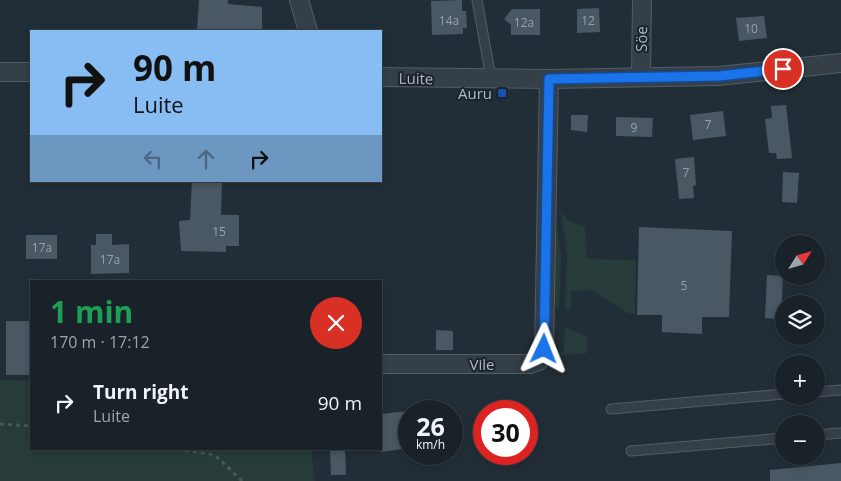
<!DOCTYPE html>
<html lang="en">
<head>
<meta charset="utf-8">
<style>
	:root { --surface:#1a2229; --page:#272f35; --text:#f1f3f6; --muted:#9fa4a8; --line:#383f46 }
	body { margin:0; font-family:"Open Sans",sans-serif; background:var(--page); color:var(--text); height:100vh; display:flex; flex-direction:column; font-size:19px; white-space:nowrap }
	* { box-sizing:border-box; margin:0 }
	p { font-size:16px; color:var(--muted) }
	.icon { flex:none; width:28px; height:28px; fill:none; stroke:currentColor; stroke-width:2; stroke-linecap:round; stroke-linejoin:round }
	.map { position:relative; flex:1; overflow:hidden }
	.details { position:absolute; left:30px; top:280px; width:352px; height:170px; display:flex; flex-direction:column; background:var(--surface); border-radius:0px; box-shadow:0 2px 8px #0003,0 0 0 1px var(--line) }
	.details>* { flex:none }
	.banner { position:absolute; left:30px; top:30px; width:352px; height:152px; border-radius:0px; box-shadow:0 2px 8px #0003,0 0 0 1px var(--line); background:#87bdf2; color:#111; overflow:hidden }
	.needle { width:32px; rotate:53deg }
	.controls { position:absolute; left:775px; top:235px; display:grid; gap:10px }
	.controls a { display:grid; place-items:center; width:50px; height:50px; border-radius:50%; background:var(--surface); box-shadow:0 2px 8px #0003,0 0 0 1px var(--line); font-size:25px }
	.speed { position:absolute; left:398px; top:400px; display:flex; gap:10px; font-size:25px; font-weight:700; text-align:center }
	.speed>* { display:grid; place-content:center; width:65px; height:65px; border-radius:50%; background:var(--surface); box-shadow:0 2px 8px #0003,0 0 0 1px var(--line); line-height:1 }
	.speed small { font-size:12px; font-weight:400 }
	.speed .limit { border:8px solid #d22; background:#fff; color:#111 }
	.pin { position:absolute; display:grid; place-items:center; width:42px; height:42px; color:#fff; margin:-21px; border:2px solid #fff; border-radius:50%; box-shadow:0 1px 5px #0007 }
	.me { position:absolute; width:55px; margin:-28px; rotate:2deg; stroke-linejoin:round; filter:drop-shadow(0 0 4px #0008) }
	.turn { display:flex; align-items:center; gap:18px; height:105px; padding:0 20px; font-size:22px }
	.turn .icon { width:65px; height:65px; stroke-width:2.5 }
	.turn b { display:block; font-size:35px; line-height:42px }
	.lanes { display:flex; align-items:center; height:48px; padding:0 20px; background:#0003; justify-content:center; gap:25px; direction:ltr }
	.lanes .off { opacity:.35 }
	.round { display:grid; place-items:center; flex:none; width:52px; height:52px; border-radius:26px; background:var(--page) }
	.head { display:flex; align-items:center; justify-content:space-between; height:85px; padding:0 20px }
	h1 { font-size:30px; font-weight:700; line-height:38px; color:#1e9e55 }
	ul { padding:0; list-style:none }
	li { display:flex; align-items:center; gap:15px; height:75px; padding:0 20px }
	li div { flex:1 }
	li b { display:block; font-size:19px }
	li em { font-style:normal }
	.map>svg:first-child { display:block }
	.green { fill:#273c3a }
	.building { fill:#4a5863 }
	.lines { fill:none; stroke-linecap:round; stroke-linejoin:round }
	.lane-casing { stroke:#535d66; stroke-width:11 }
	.street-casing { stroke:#535d66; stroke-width:20 }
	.path { stroke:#455959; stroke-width:3; stroke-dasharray:4 4; stroke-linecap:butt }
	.lane { stroke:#353f48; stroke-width:9 }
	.street { stroke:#353f48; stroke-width:18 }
	.route-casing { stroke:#114b97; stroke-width:12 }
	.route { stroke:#1a73e8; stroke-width:9 }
	.transit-dot { fill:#1a4fb4; stroke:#1b242c; stroke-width:2 }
	.labels { text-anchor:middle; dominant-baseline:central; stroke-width:4; stroke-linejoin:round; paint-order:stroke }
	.number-label { font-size:12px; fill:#96a2ac }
	.street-label { font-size:15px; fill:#b0bac4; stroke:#1b242c }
	.poi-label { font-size:15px; fill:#b0bac4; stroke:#1b242c; text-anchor:end }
</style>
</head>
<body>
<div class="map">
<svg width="841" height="481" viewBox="0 0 841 481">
	<rect width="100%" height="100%" fill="#222e37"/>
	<g class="green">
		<polygon points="554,209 561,256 559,310 553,302"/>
		<polygon points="561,210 568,221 585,226 587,259 636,260 635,314 628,313 592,290 571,291 571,308 565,311 567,254"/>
		<polygon points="565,328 587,336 587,353 563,355 555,351 564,352"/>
		<polygon points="0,380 31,381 31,449 311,449 315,481 0,481"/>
	</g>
	<g class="building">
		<polygon points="199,0 228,0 228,4 262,7 262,31 197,31"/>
		<polygon points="462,0 462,11 466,11 467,28 463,28 463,34 432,35 431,1"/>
		<polygon points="599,8 600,32 577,33 577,9"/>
		<polygon points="512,9 540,9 540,35 511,35 511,25 504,19"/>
		<polygon points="764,16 767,38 739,41 736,18"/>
		<polygon points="786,105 792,158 777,159 776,153 769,153 765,119 772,118 771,106"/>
		<polygon points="723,111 726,136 693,140 690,115"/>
		<polygon points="571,115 588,115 587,132 571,130"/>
		<polygon points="616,117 653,118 652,137 616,136"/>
		<polygon points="694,157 696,185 693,186 694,198 679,199 675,159"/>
		<polygon points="783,172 799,173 797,203 782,202"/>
		<polygon points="192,181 222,181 221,215 239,215 239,246 226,246 226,252 181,251 179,221 190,220"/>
		<polygon points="639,227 732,231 729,317 702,317 702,334 662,332 662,315 637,315"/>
		<polygon points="96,234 112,234 112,245 129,244 129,273 91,274 91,245 96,245"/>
		<rect x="26" y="235" width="31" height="24"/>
		<polygon points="767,275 783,276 781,319 765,318"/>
		<rect x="6" y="321" width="25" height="54"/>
		<polygon points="436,330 453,331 453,350 436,350"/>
		<polygon points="409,411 409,448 381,452 381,414"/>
		<polygon points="330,449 345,449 346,475 331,475"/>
		<polygon points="841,463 841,481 770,481 770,470"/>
	</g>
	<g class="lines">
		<defs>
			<g id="lane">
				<polyline points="477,0 491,78"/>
				<polyline points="816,392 841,390"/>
				<polyline points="611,409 784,394"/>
				<polyline points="816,435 841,433"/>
				<polyline points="631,451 784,438"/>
			</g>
			<g id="street">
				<polyline points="299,0 308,31"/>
				<polyline points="0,72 31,72"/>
				<polyline points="381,77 549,79 719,76 841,63"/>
				<polyline points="641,77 642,0"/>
				<polyline points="381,364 530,364 539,361 544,349 549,79"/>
			</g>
		</defs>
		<use href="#lane" class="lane-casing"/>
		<use href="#street" class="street-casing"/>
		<g class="path">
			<polyline points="0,424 31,426"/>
			<polyline points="177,449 215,455 242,481"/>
		</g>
		<use href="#lane" class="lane"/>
		<use href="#street" class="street"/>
	</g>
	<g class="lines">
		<defs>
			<polyline id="route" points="544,349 549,79 719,76 783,69"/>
		</defs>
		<use href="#route" class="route-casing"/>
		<use href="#route" class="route"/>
	</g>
	<rect class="transit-dot" x="497" y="88" width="10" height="10" rx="2.5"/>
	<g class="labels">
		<g class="number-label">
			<text x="449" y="20">14a</text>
			<text x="588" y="20">12</text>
			<text x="524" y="22">12a</text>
			<text x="751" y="28">10</text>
			<text x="708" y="124">7</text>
			<text x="634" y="127">9</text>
			<text x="686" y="172">7</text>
			<text x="219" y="231">15</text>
			<text x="42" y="247">17a</text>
			<text x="110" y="259">17a</text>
			<text x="684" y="285">5</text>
		</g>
		<g class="street-label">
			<text transform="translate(641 39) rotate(-89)">Söe</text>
			<text transform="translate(416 78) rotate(1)">Luite</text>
			<text x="482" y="364">Vile</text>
		</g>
		<g class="poi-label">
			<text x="492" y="93">Auru</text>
		</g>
	</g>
</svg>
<div class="controls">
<a><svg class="needle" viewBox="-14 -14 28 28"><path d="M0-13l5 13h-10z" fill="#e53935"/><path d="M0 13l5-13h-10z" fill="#9fa4a8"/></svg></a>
<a><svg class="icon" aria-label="layers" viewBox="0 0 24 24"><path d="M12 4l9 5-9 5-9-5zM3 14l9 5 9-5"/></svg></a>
<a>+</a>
<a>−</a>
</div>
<div class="speed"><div>26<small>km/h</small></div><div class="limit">30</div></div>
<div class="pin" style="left:783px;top:69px;background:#d93025"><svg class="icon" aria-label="arrive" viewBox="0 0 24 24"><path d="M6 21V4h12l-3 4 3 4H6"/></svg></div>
<svg class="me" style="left:544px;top:349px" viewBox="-20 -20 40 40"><path d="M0-17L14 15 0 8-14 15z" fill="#1a73e8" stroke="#fff" stroke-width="4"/></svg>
<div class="banner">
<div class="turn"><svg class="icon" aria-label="right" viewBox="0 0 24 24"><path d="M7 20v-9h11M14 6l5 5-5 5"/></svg><div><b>90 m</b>Luite</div></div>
<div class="lanes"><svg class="icon off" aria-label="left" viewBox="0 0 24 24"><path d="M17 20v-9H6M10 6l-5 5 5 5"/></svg><svg class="icon off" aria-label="ahead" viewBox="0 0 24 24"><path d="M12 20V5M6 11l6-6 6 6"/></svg><svg class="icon" aria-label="right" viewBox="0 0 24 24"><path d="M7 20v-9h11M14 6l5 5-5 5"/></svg></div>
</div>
<section class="details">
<div class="head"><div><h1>1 min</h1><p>170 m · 17:12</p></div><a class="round" style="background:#d93025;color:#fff"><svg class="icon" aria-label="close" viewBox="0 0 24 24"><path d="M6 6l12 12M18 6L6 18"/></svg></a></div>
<ul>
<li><svg class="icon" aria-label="right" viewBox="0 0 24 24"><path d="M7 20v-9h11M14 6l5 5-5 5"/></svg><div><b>Turn right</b><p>Luite</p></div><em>90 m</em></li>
</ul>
</section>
</div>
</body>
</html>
